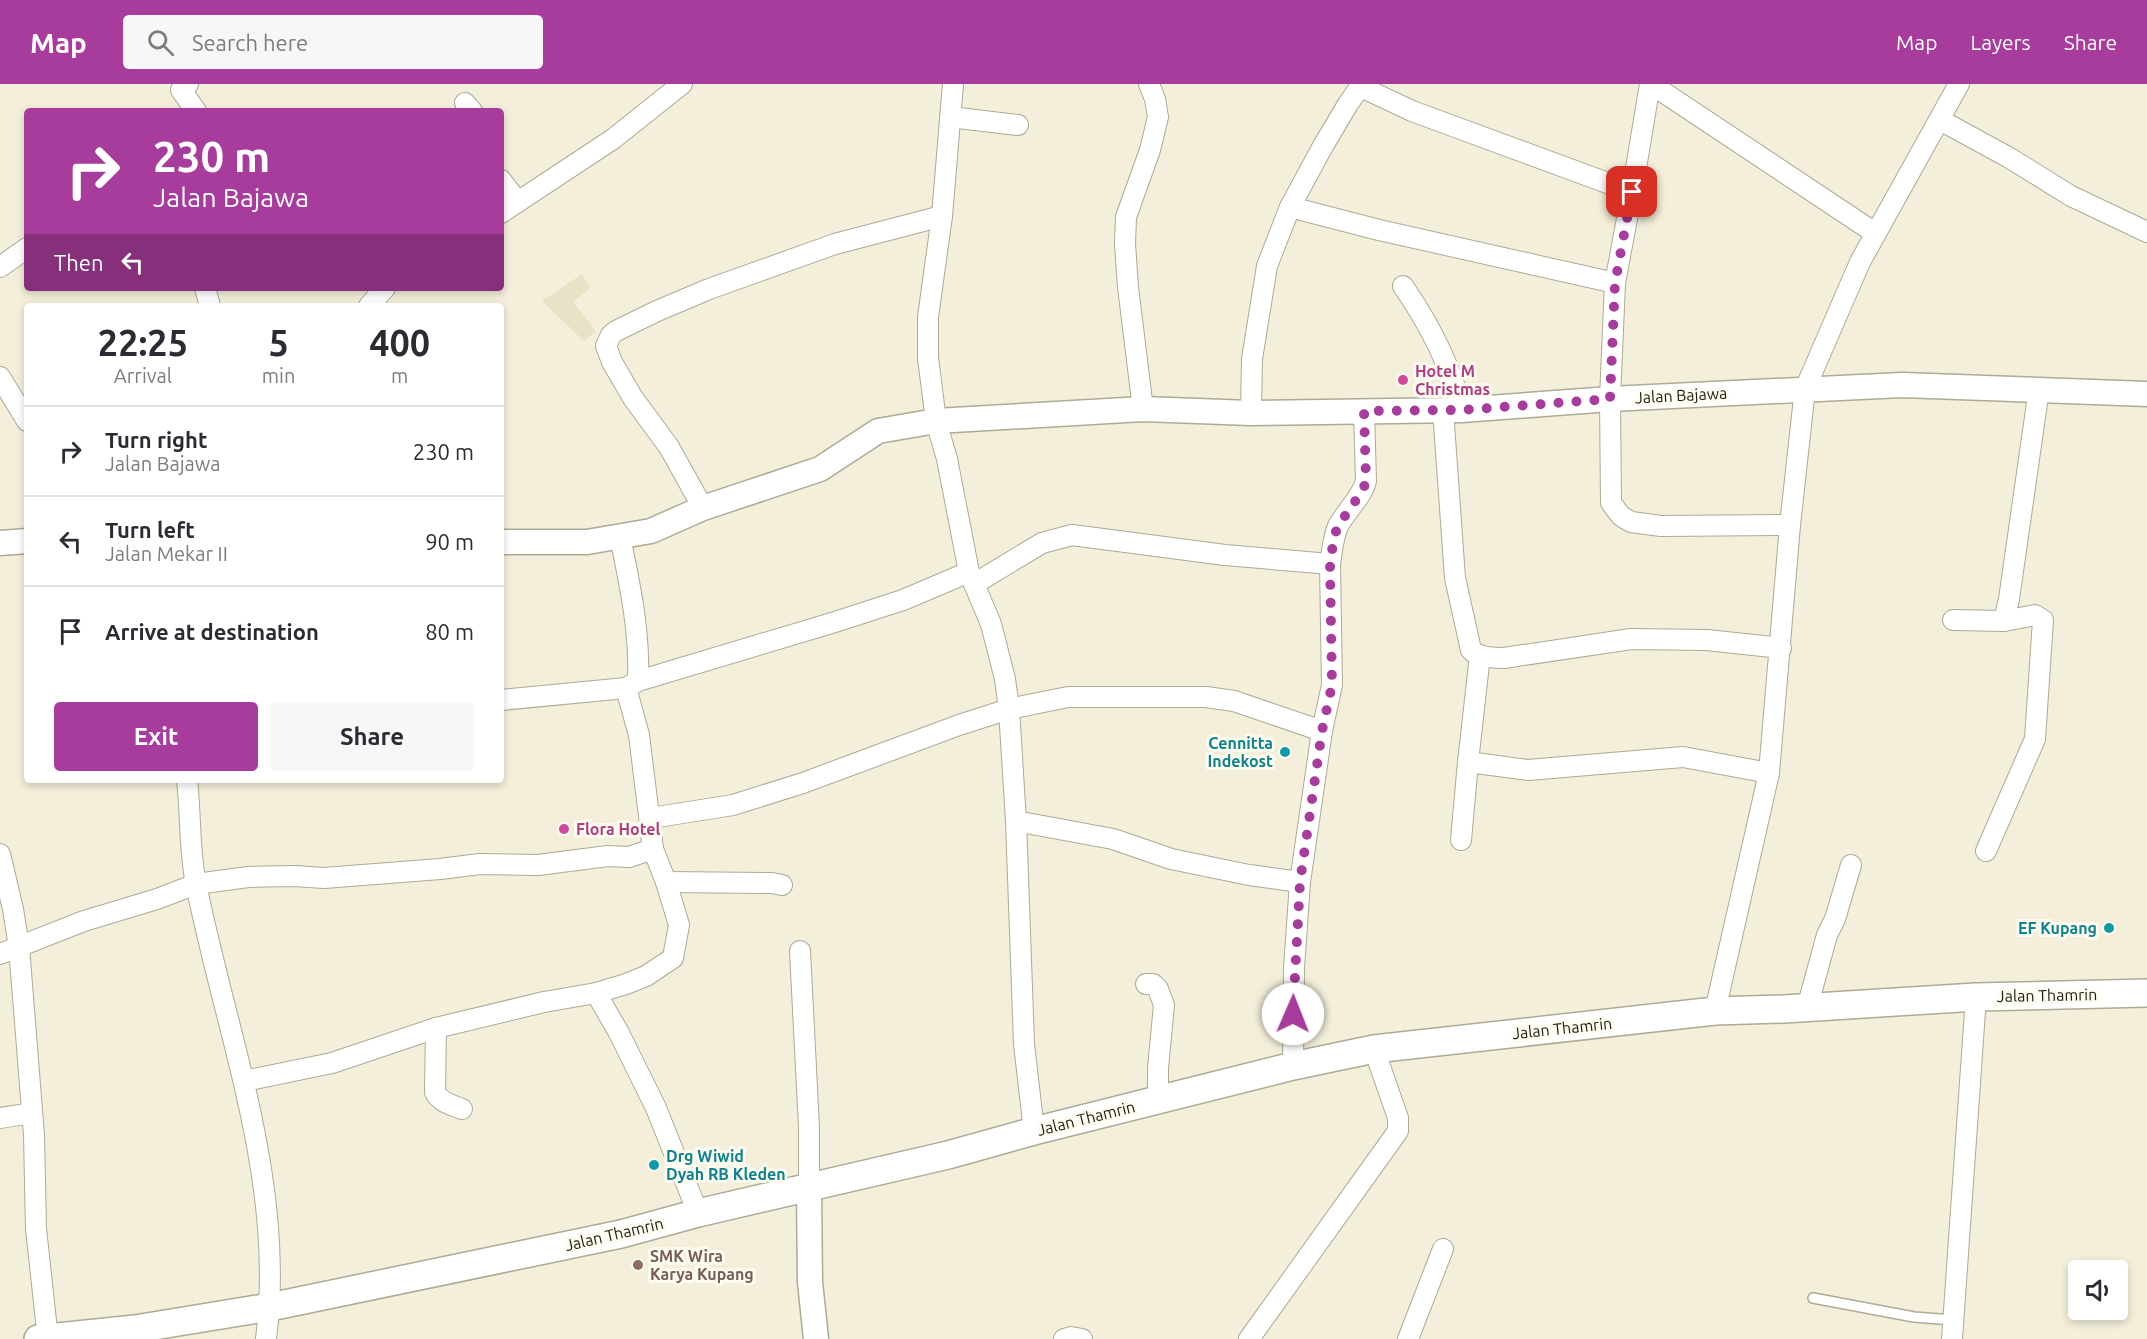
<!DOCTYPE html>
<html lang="en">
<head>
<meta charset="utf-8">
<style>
	:root { --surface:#fff; --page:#f7f7f7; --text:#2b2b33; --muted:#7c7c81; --line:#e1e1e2; --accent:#a83c9c }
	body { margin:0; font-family:Ubuntu,sans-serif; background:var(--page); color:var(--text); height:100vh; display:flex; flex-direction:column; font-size:22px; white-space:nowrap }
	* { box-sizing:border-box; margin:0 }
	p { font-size:20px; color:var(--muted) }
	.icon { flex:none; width:33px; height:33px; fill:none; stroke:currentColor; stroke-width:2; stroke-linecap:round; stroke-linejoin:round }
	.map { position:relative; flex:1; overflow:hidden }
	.panel { position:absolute; left:24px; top:219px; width:480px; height:480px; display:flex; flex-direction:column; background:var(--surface); border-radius:6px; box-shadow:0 3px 9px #0003 }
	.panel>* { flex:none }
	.guide { position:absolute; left:24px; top:24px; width:480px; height:183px; border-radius:6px; box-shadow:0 3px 9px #0003; background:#a83c9c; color:#fff; overflow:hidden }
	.controls { position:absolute; left:2068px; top:1176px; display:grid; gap:12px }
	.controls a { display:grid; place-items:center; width:60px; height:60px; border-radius:6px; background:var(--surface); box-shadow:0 3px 9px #0003; font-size:30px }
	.pin { position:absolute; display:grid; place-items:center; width:51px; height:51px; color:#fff; margin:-26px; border-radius:12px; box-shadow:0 3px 9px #0006 }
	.me { position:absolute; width:66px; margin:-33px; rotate:1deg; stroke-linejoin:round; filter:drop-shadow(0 0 4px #0008) }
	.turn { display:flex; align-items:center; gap:21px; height:126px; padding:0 30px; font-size:27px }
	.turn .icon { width:78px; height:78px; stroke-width:2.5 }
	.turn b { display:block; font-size:42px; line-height:51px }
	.then { display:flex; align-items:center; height:57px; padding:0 30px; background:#0003; gap:12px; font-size:22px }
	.eta { display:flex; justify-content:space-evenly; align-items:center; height:102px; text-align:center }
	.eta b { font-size:36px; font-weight:700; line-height:42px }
	.action { display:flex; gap:12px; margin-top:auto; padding:12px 30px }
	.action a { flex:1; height:69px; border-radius:6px; background:var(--accent); color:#fff; font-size:24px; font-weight:700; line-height:69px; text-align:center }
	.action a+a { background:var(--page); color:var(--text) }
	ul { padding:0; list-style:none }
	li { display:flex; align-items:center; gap:18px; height:90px; padding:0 30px; border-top:2px solid var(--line) }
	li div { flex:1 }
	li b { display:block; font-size:22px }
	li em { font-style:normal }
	header { display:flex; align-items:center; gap:36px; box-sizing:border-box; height:84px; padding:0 30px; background:var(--accent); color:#fff }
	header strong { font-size:28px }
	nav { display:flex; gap:33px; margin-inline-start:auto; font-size:21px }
	.search { width:420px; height:54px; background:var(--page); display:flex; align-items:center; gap:15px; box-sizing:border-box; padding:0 21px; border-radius:6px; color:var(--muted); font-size:22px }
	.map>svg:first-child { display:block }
	.built { fill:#e8e3c6 }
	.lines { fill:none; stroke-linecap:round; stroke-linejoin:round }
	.service-casing { stroke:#adaa95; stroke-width:12 }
	.minor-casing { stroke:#adaa95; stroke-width:22 }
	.tertiary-casing { stroke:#adaa95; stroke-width:27 }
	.secondary-casing { stroke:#adaa95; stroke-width:30 }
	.service { stroke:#fff; stroke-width:9 }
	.minor { stroke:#fff; stroke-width:20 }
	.tertiary { stroke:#fff; stroke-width:24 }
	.secondary { stroke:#fff; stroke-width:27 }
	.route { stroke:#a83c9c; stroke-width:10; stroke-dasharray:0 18 }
	.hotel-dot { fill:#d1479c; stroke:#fefcef; stroke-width:2 }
	.culture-dot { fill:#0f9aa8; stroke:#fefcef; stroke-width:2 }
	.education-dot { fill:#8d6e63; stroke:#fefcef; stroke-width:2 }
	.labels { text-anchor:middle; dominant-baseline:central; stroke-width:6; stroke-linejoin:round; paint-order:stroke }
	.hotel-label { font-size:16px; font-weight:bold; fill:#b23c85; stroke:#fefcef; text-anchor:start }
	.street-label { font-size:16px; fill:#1e1d15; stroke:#fefcef }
	.culture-label { font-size:16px; font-weight:bold; fill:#0d838f; stroke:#fefcef; text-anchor:end }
	.education-label { font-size:16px; font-weight:bold; fill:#785e54; stroke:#fefcef; text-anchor:start }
</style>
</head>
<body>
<header>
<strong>Map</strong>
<div class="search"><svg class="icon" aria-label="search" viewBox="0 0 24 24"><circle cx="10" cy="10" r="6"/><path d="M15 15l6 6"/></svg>Search here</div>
<nav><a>Map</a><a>Layers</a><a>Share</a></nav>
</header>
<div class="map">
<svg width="2147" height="1255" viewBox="0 0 2147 1255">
	<rect width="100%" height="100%" fill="#f3efda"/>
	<polygon class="built" points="582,190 590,204 573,218 596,247 584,257 542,217"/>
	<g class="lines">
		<defs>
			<polyline id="service" points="1813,1214 1914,1233 1953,1236"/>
			<g id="minor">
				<polyline points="188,0 181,6 196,27"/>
				<polyline points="953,0 942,132 928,233 928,274 936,337 947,375 969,488 991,540 1005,595 1009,625 1016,737 1024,960 1034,1047"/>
				<polyline points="1650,0 1632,108 1615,199 1610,315 1611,419 1621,432 1631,438 1661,442 1790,441"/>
				<polyline points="1651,0 1875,149"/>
				<polyline points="1361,3 1412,27 1632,108"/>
				<polyline points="465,19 472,27"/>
				<polyline points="950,33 1018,41"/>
				<polyline points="1940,36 2008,73 2071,112 2147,148"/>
				<polyline points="501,96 518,118"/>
				<polyline points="1290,123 1379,146 1615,199"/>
				<polyline points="501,129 613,55 682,0"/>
				<polyline points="0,183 27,164"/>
				<path d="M1403,202C1430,241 1450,280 1462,326"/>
				<polyline points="205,204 210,222"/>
				<polyline points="369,222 385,204"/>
				<polyline points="0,293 27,337"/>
				<polyline points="1143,325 1128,203 1125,160 1126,133 1150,66 1158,33 1155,15 1149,0"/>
				<path d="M1443,326L1455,494L1471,566C1480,575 1492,573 1504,574L1631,555L1707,556L1781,564"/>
				<polyline points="1251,329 1252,275 1267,182 1290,123 1323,62 1348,20 1362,0"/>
				<polyline points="703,424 669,363 633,314 612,278 606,262 611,251 616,247 657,227 709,205 835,160 942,132"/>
				<path d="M620,453C630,501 640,547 638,597"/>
				<path d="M1330,480C1332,467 1333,454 1338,442C1346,427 1362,413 1366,397L1364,327"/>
				<polyline points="974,500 1042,459 1072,451 1225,471 1330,480 1332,601 1322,647 1300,798 1294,884 1293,982"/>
				<polyline points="1953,536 2004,537"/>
				<polyline points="1480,571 1468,678 1528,686 1683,673 1769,689"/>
				<polyline points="501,616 626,604 638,597 835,538 903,516 969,488"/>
				<path d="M187,696C191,730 189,766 196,800C226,950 286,1099 266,1255"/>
				<polyline points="651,734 733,721 803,699 959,641 1009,625 1068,613 1206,613 1234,617 1322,647"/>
				<polyline points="1016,737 1113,755 1171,775 1249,791 1300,798"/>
				<polyline points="1461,756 1468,678"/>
				<polyline points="1986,767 2035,655 2043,536 2035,531 2004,537 2009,515 2039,305"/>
				<polyline points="0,770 13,825 19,863 34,1051 36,1145 48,1255"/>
				<polyline points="666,798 772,799 782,801"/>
				<polyline points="800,867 809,1043 809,1105"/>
				<polyline points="0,870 84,837 157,815 196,800 248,793 295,792 324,794 440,785 480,780 538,781 608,772 629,773 653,765"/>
				<polyline points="1146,900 1153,900 1158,905 1164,921 1158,984 1158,1016"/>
				<polyline points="596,909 619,949 656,1024 698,1129"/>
				<polyline points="1807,924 1827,851 1835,835 1851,781"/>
				<polyline points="1715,927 1769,689 1790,441 1805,305 1860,178 1959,0"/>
				<path d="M436,944L435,1008C439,1018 452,1021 462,1025"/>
				<polyline points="244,997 332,979 436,944 544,918 596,909 626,900 646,892 673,874 679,841 666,798 653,765 639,651 626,604"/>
				<polyline points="0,1034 32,1029"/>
				<polyline points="1064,1255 1071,1253 1082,1255"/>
				<polyline points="1249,1255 1398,1047 1398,1034 1374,965"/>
				<polyline points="1408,1255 1443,1165"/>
				<polyline points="1952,1255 1976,913"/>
			</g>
			<g id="tertiary">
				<polyline points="501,458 587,458 651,447 703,424 820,385 878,347 936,337 1143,325 1251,329 1462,326 1610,315 1902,301 2147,310"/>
				<polyline points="0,459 27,457"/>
				<polyline points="809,1105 810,1198 816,1255"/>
			</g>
			<polyline id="secondary" points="38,1255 135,1245 270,1223 621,1150 698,1129 948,1071 1034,1047 1293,982 1374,965 1715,927 1784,925 1976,913 2147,909"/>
		</defs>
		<use href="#service" class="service-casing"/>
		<use href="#minor" class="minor-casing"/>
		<use href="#tertiary" class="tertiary-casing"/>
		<use href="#secondary" class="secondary-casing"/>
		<use href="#service" class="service"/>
		<use href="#minor" class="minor"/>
		<use href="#tertiary" class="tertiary"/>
		<use href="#secondary" class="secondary"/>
	</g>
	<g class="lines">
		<polyline class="route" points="1293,930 1300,798 1322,647 1332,601 1330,480 1334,453 1338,442 1363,406 1366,397 1364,327 1462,326 1610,315 1615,199 1632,108"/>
	</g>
	<g class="hotel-dot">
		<circle cx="1403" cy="296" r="6"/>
		<circle cx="564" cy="745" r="6"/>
	</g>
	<g class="culture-dot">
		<circle cx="1285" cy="668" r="6"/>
		<circle cx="2109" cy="844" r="6"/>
		<circle cx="654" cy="1081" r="6"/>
	</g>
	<circle class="education-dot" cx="638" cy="1181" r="6"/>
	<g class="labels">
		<g class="hotel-label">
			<text x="1415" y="287">Hotel M<tspan x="1415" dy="18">Christmas</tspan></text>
			<text x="576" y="745">Flora Hotel</text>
		</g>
		<g class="street-label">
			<text transform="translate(1681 311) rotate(-3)">Jalan Bajawa</text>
			<text transform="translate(2047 911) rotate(-1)">Jalan Thamrin</text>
			<text transform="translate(1562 944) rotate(-6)">Jalan Thamrin</text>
			<text transform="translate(1086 1034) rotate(-14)">Jalan Thamrin</text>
			<text transform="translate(614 1150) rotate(-13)">Jalan Thamrin</text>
		</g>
		<g class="culture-label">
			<text x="1273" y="659">Cennitta<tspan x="1273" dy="18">Indekost</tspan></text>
			<text x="2097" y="844">EF Kupang</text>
			<text x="666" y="1072" text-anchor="start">Drg Wiwid<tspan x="666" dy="18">Dyah RB Kleden</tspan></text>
		</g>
		<g class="education-label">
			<text x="650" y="1172">SMK Wira<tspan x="650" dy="18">Karya Kupang</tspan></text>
		</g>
	</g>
</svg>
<div class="controls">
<a><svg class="icon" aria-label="sound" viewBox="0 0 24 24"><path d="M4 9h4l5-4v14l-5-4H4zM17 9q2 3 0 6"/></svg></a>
</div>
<div class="pin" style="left:1632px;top:108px;background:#d93025"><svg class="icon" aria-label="arrive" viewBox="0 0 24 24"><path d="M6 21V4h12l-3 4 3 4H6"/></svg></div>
<svg class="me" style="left:1293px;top:930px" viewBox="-20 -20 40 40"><circle r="19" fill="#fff"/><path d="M0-13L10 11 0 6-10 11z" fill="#a83c9c"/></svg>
<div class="guide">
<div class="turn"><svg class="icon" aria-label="right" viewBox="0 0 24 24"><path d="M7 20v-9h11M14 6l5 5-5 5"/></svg><div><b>230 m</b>Jalan Bajawa</div></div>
<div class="then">Then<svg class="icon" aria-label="left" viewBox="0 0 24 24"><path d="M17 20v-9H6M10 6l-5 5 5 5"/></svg></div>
</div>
<section class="panel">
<div class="eta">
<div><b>22:25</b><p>Arrival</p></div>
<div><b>5</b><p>min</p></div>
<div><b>400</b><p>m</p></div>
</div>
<ul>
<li><svg class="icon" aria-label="right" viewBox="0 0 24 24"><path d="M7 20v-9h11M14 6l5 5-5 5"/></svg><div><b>Turn right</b><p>Jalan Bajawa</p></div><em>230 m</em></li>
<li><svg class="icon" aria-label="left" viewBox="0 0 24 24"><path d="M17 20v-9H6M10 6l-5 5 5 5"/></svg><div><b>Turn left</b><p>Jalan Mekar II</p></div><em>90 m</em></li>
<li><svg class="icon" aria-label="arrive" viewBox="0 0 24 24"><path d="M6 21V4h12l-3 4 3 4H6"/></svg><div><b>Arrive at destination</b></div><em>80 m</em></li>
</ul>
<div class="action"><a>Exit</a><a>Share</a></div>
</section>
</div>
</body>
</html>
